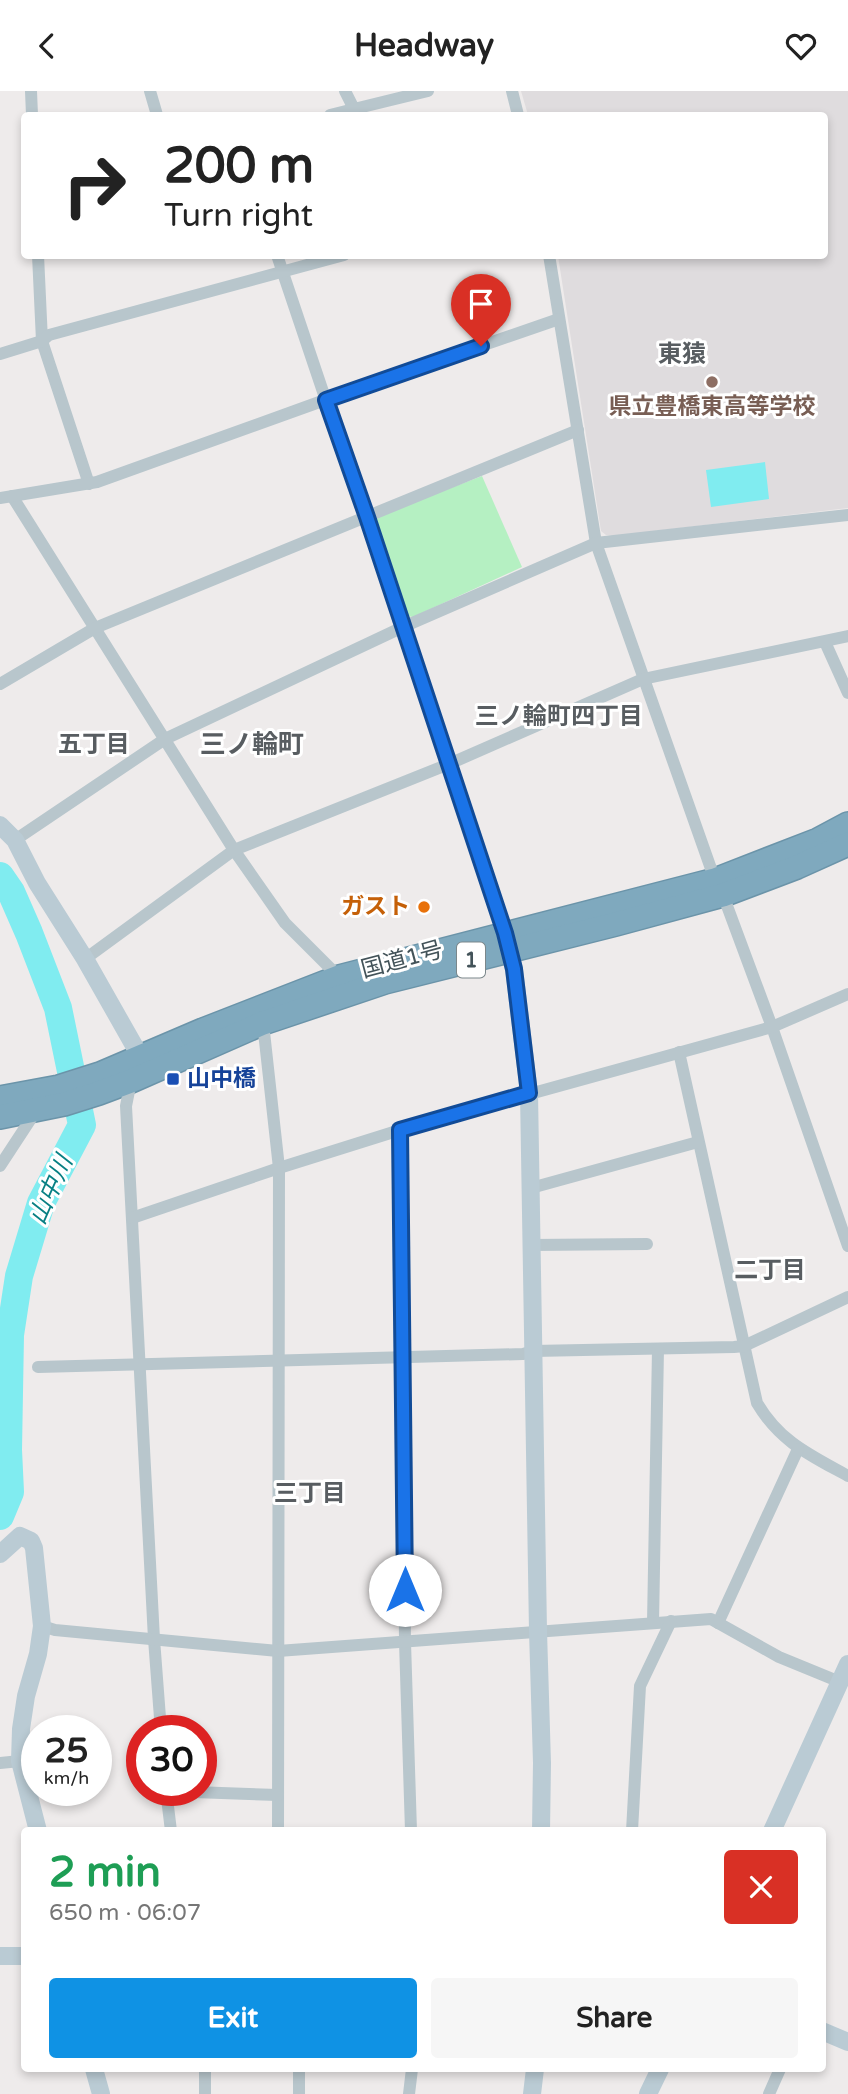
<!DOCTYPE html>
<html lang="en">
<head>
<meta charset="utf-8">
<style>
	:root { --surface:#fff; --page:#f6f6f6; --text:#222; --muted:#767676; --accent:#0f92e4 }
	body { margin:0; font-family:"Varela Round","Noto Sans JP",sans-serif; background:var(--page); color:var(--text); height:100vh; display:flex; flex-direction:column; font-size:26px; white-space:nowrap }
	* { box-sizing:border-box; margin:0 }
	p { font-size:23px; color:var(--muted) }
	.icon { flex:none; width:38px; height:38px; fill:none; stroke:currentColor; stroke-width:2; stroke-linecap:round; stroke-linejoin:round }
	.map { position:relative; flex:1; overflow:hidden }
	.drawer { position:absolute; left:21px; top:1736px; width:805px; height:245px; display:flex; flex-direction:column; background:var(--surface); border-radius:7px; box-shadow:0 4px 10px #0003 }
	.drawer>* { flex:none }
	.banner { position:absolute; left:21px; top:21px; width:807px; height:147px; border-radius:7px; box-shadow:0 4px 10px #0003; background:#fff; color:var(--text); overflow:hidden }
	.speed { position:absolute; left:21px; top:1624px; display:flex; gap:14px; font-size:35px; font-weight:700; text-align:center }
	.speed>* { display:grid; place-content:center; width:91px; height:91px; border-radius:50%; background:var(--surface); box-shadow:0 4px 10px #0003; line-height:1 }
	.speed small { font-size:18px; font-weight:400 }
	.speed .limit { border:10px solid #d22; background:#fff; color:#111 }
	.pin { position:absolute; display:grid; place-items:center; width:60px; height:60px; color:#fff; margin:-72px -30px; border-radius:50% 50% 50% 0; rotate:-45deg; box-shadow:0 0 7px #0007 }
	.pin .icon { rotate:45deg }
	.me { position:absolute; width:77px; margin:-38px; rotate:0deg; stroke-linejoin:round; filter:drop-shadow(0 0 5px #0008) }
	.turn { display:flex; align-items:center; gap:24px; height:147px; padding:0 28px; font-size:32px }
	.turn .icon { width:91px; height:91px; stroke-width:2.5 }
	.turn b { display:block; font-size:49px; line-height:60px }
	.round { display:grid; place-items:center; flex:none; width:74px; height:74px; border-radius:7px; background:var(--page) }
	.overview { display:flex; align-items:center; justify-content:space-between; height:119px; padding:0 28px }
	h1 { font-size:42px; font-weight:700; line-height:52px; color:#1e9e55 }
	.cta { display:flex; gap:14px; margin-top:auto; padding:14px 28px }
	.cta a { flex:1; height:80px; border-radius:7px; background:var(--accent); color:#fff; font-size:28px; font-weight:700; line-height:80px; text-align:center }
	.cta a+a { background:var(--page); color:var(--text) }
	header { display:flex; justify-content:space-between; align-items:center; height:91px; padding:0 28px; background:var(--surface); font-size:32px; font-weight:700 }
	.map>svg:first-child { display:block }
	.education { fill:#dfdcde }
	.green { fill:#b5f0c2 }
	.water { fill:#80ecf0 }
	.lines { fill:none; stroke-linecap:round; stroke-linejoin:round }
	.river { stroke:#80ecf0; stroke-width:28 }
	.highway-casing { stroke:#6b94a9; stroke-width:26 }
	.street { stroke:#b8c6cc; stroke-width:12 }
	.secondary { stroke:#bacbd4; stroke-width:18 }
	.highway { stroke:#7fa9be; stroke-width:23 }
	.route-casing { stroke:#114b97; stroke-width:18 }
	.route { stroke:#1a73e8; stroke-width:12 }
	.education-dot { fill:#8d6e63; stroke:#fff; stroke-width:2.5 }
	.food-dot { fill:#e8710a; stroke:#fff; stroke-width:2.5 }
	.transit-dot { fill:#1a4fb4; stroke:#fff; stroke-width:2.5 }
	.labels { text-anchor:middle; dominant-baseline:central; stroke-width:6; stroke-linejoin:round; paint-order:stroke }
	.shield { fill:#fff; stroke:#7b878b; stroke-width:2 }
	.shield-label { font-size:21px; font-weight:bold; fill:#435359 }
	.education-label { font-size:23px; font-weight:bold; fill:#785e54; stroke:#fff }
	.food-label { font-size:23px; font-weight:bold; fill:#c56008; stroke:#fff; text-anchor:end }
	.street-label { font-size:23px; fill:#435359; stroke:#fff }
	.transit-label { font-size:23px; font-weight:bold; fill:#164399; stroke:#fff; text-anchor:start }
	.neighbourhood-label { font-size:24px; font-weight:bold; fill:#585d61; stroke:#fff }
	.water-label { font-size:24px; font-style:italic; fill:#088084; stroke:#fff }
	.quarter-label { font-size:26px; font-weight:bold; fill:#585d61; stroke:#fff }
</style>
</head>
<body>
<header><svg class="icon" aria-label="back" viewBox="0 0 24 24"><path d="M15 5l-7 7 7 7"/></svg>Headway<svg class="icon" aria-label="heart" viewBox="0 0 24 24"><path d="M12 20l-8-8c-3-5 5-10 8-4 3-6 11-1 8 4z"/></svg></header>
<div class="map">
<svg width="848" height="2003" viewBox="0 0 848 2003">
	<rect width="100%" height="100%" fill="#eeebeb"/>
	<polygon class="education" points="521,0 848,0 848,417 613,445 606,444 601,440 558,165 824,164 824,24 528,24"/>
	<polygon class="green" points="482,385 522,476 413,526 407,525 374,434 375,426"/>
	<polygon class="water" points="765,371 769,408 711,416 706,379"/>
	<g class="lines">
		<polyline class="river" points="0,785 11,801 29,842 58,917 82,1034 41,1112 19,1185 10,1244 8,1359 10,1401 0,1425"/>
		<defs>
			<g id="highway">
				<polyline points="0,1007 59,996 100,983 203,939 339,886 715,789 818,749 848,733"/>
				<polyline points="0,1026 64,1013 99,1002 131,990 263,932 385,891 616,833 723,804 797,776 848,753"/>
			</g>
		</defs>
		<use href="#highway" class="highway-casing"/>
		<g class="street">
			<polyline points="31,0 32,24"/>
			<polyline points="150,0 157,24"/>
			<polyline points="345,0 354,18 428,0"/>
			<polyline points="512,0 518,24"/>
			<polyline points="330,24 354,18"/>
			<polyline points="38,164 42,250 89,393"/>
			<polyline points="277,164 505,842"/>
			<polyline points="549,164 596,452 715,789"/>
			<polyline points="0,263 42,250 49,244 344,164"/>
			<polyline points="12,405 234,759 285,832 339,886"/>
			<polyline points="0,407 97,391 325,309 559,228"/>
			<polyline points="825,551 848,602"/>
			<polyline points="0,593 95,537 578,339"/>
			<polyline points="15,749 165,648 403,536 596,452 848,424"/>
			<polyline points="723,804 772,936 848,1155"/>
			<polyline points="85,868 234,759 449,673 643,588 848,545"/>
			<polyline points="263,932 279,1077 278,1740"/>
			<path d="M679,961L757,1312C780,1351 810,1364 848,1385"/>
			<polyline points="131,990 126,1015 154,1548 161,1640"/>
			<polyline points="400,1039 405,1551 411,1740"/>
			<polyline points="0,1075 36,1020"/>
			<polyline points="531,1097 698,1051"/>
			<polyline points="132,1127 279,1077 400,1039 772,936 848,903"/>
			<polyline points="531,1154 647,1153"/>
			<polyline points="38,1276 523,1263 533,1260 734,1256 744,1255 848,1206"/>
			<polyline points="653,1532 658,1258"/>
			<polyline points="718,1532 798,1358"/>
			<polyline points="42,1535 55,1539 278,1560 711,1528 779,1566 840,1591"/>
			<polyline points="0,1672 20,1670"/>
			<polyline points="166,1699 171,1740"/>
			<polyline points="166,1700 278,1704"/>
			<polyline points="632,1740 640,1595 671,1530"/>
			<polyline points="205,1978 205,2003"/>
			<polyline points="299,2003 299,1978"/>
			<polyline points="409,2003 412,1978"/>
			<polyline points="769,2003 780,1978"/>
		</g>
		<g class="secondary">
			<polyline points="0,734 15,749 37,792 85,868 140,965"/>
			<polyline points="507,849 514,878 529,1002 538,1540 542,1672 541,1740"/>
			<polyline points="0,1463 20,1445 31,1450 34,1457 42,1535 38,1563 26,1605 21,1638 20,1670 38,1740"/>
			<polyline points="772,1740 848,1573"/>
			<polyline points="0,1865 24,1865"/>
			<polyline points="822,1940 848,1951"/>
			<polyline points="94,1978 101,2003"/>
			<polyline points="532,2003 535,1978"/>
			<polyline points="648,2003 660,1978"/>
		</g>
		<use href="#highway" class="highway"/>
	</g>
	<g class="lines">
		<defs>
			<polyline id="route" points="405,1499 400,1039 529,1002 514,878 505,842 367,426 326,309 481,255"/>
		</defs>
		<use href="#route" class="route-casing"/>
		<use href="#route" class="route"/>
	</g>
	<circle class="education-dot" cx="712" cy="291" r="7"/>
	<circle class="food-dot" cx="424" cy="816" r="7"/>
	<rect class="transit-dot" x="166" y="981" width="14" height="14" rx="3.5"/>
	<g class="labels">
		<rect class="shield" x="457" y="851.5" width="28" height="35" rx="5"/>
		<g class="shield-label">
			<text x="471" y="869">1</text>
		</g>
		<g class="education-label">
			<text x="712" y="316">県立豊橋東高等学校</text>
		</g>
		<g class="food-label">
			<text x="410" y="816">ガスト</text>
		</g>
		<g class="street-label">
			<text transform="translate(402 869) rotate(-15)">国道1号</text>
		</g>
		<g class="transit-label">
			<text x="187" y="988">山中橋</text>
		</g>
		<g class="neighbourhood-label">
			<text x="682" y="263">東猿</text>
			<text x="559" y="625">三ノ輪町四丁目</text>
			<text x="94" y="653">五丁目</text>
			<text x="770" y="1179">二丁目</text>
			<text x="310" y="1402">三丁目</text>
		</g>
		<g class="water-label">
			<text transform="translate(51 1099) rotate(-66)">山中川</text>
		</g>
		<g class="quarter-label">
			<text x="252" y="653">三ノ輪町</text>
		</g>
	</g>
</svg>
<div class="speed"><div>25<small>km/h</small></div><div class="limit">30</div></div>
<div class="pin" style="left:481px;top:255px;background:#d93025"><svg class="icon" aria-label="arrive" viewBox="0 0 24 24"><path d="M6 21V4h12l-3 4 3 4H6"/></svg></div>
<svg class="me" style="left:405px;top:1499px" viewBox="-20 -20 40 40"><circle r="19" fill="#fff"/><path d="M0-13L10 11 0 6-10 11z" fill="#1a73e8"/></svg>
<div class="banner">
<div class="turn"><svg class="icon" aria-label="right" viewBox="0 0 24 24"><path d="M7 20v-9h11M14 6l5 5-5 5"/></svg><div><b>200 m</b>Turn right</div></div>
</div>
<section class="drawer">
<div class="overview"><div><h1>2 min</h1><p>650 m · 06:07</p></div><a class="round" style="background:#d93025;color:#fff"><svg class="icon" aria-label="close" viewBox="0 0 24 24"><path d="M6 6l12 12M18 6L6 18"/></svg></a></div>
<div class="cta"><a>Exit</a><a>Share</a></div>
</section>
</div>
</body>
</html>
